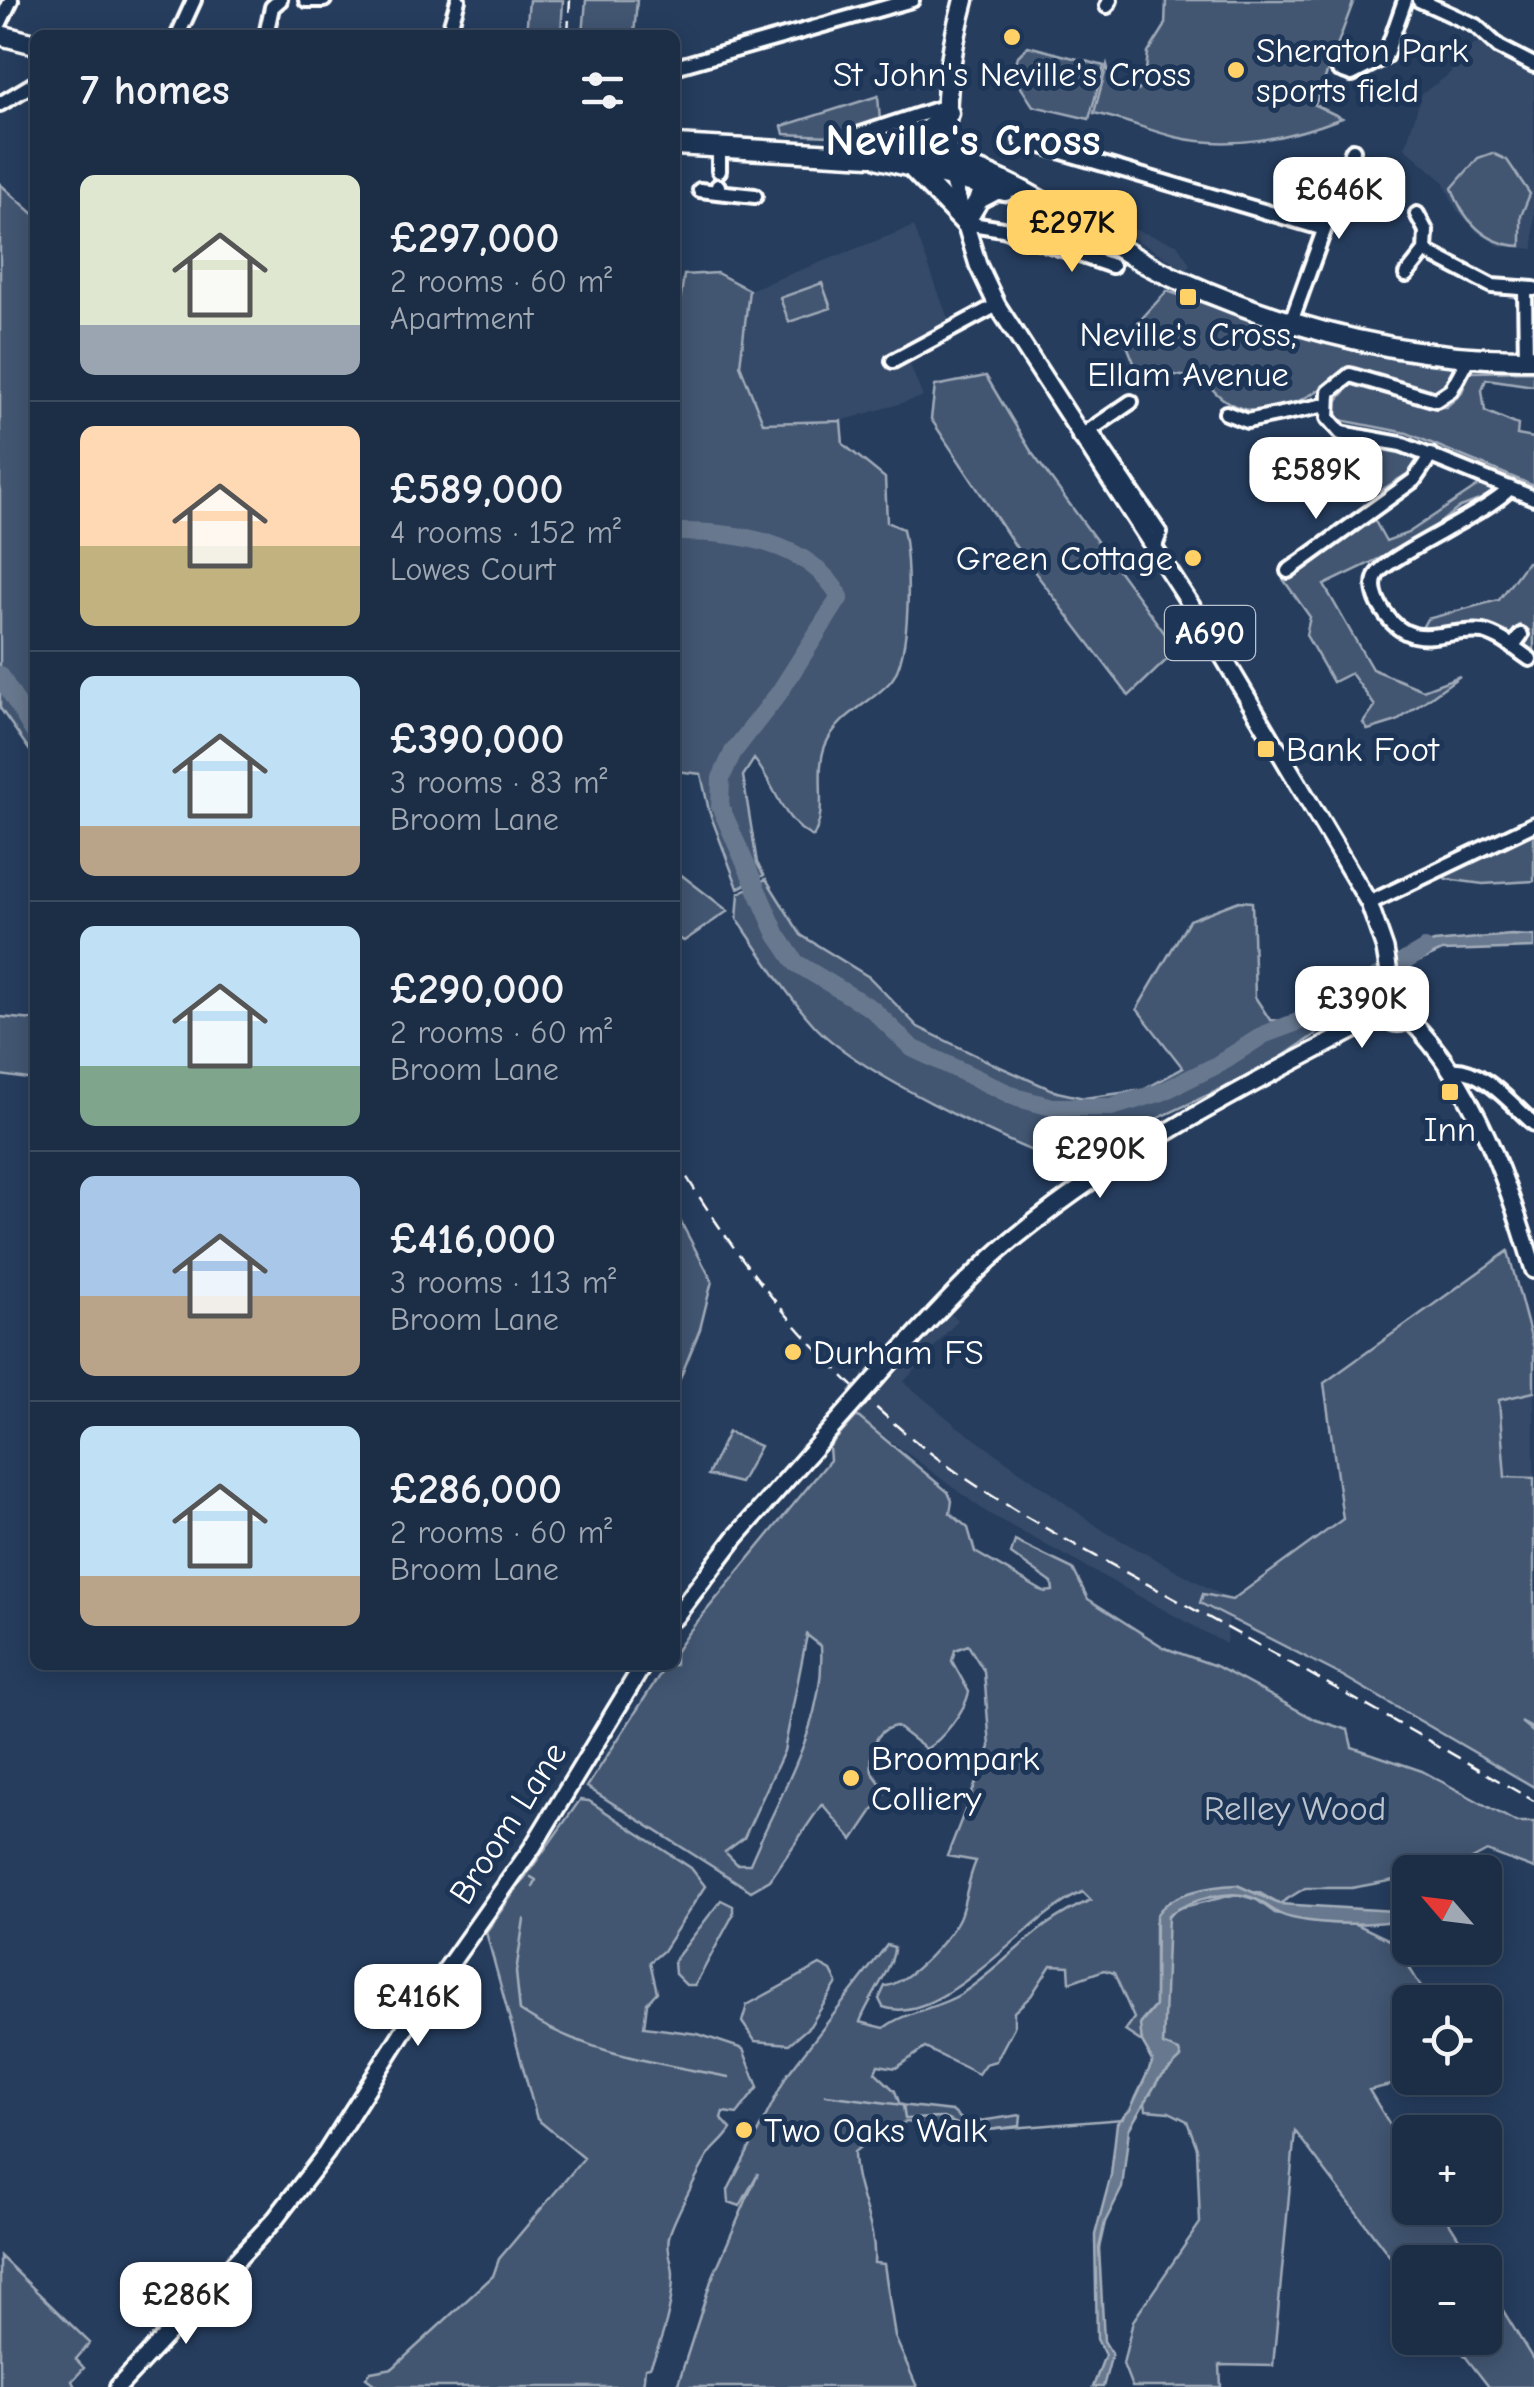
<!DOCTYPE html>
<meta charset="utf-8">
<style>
body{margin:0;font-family:"Comic Neue",sans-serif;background:#293a51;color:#f1f3f6;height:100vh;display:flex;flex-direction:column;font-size:38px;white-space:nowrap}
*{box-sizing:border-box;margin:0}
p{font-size:32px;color:#a0a8b3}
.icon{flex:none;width:55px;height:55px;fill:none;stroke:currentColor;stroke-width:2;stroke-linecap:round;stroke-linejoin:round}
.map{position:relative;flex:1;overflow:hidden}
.panel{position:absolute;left:30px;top:30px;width:650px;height:1640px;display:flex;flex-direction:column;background:#1c2e46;border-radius:15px;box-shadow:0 5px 25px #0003,0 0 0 2px #3a4a5f}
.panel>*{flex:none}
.needle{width:65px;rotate:298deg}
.controls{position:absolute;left:1392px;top:1855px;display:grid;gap:20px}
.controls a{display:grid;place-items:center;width:110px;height:110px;border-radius:15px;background:#1c2e46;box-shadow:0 5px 25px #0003,0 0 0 2px #3a4a5f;font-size:50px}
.price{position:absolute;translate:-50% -85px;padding:0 22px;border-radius:20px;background:#fff;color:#222;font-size:32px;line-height:65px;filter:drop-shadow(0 2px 5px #0008)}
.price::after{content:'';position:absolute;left:50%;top:60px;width:30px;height:22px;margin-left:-15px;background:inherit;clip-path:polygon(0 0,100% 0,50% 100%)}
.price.current{background:#ffd166;color:#111}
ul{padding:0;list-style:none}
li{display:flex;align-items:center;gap:30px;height:250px;padding:0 50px}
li+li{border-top:2px solid #3a4a5f}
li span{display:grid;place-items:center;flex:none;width:280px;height:200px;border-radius:15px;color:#555}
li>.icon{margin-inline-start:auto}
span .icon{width:120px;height:120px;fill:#fffc;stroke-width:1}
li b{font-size:42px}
h2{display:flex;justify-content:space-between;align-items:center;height:120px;padding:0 50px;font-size:42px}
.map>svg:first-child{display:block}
.built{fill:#344a68}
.green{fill:#425672;stroke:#a0aab8;stroke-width:2.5;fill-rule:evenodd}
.water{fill:#67788e;stroke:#a4aebb;stroke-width:2.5}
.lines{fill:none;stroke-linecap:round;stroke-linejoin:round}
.stream{stroke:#a4aebb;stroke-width:2.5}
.river{stroke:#67788e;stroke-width:18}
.minor-casing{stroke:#fff;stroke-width:20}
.major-casing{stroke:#fff;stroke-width:22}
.highway-casing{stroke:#fff;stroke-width:25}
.minor{stroke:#1d3557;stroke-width:12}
.major{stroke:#1d3557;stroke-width:15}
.highway{stroke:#1d3557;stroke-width:18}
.rail{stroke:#fff;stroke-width:2.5;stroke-dasharray:15 8;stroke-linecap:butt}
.major-bridge-casing{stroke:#fff;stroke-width:22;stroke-linecap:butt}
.major-bridge{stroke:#1d3557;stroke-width:15}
.poi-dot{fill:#ffd166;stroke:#1d3557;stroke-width:4}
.labels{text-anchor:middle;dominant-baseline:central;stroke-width:10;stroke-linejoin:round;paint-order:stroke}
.shield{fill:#1d3557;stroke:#bbc2cd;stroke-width:2.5}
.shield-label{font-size:32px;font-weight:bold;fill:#fff}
.poi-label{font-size:35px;fill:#fff;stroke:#1d3557;text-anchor:start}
.park-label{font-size:35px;fill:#bdc4ce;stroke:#1d3557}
.street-label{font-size:35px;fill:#fff;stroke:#1d3557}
.district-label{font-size:45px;font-weight:bold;fill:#fff;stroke:#1d3557}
</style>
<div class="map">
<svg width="1534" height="2387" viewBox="0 0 1534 2387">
<rect width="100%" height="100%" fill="#263d5e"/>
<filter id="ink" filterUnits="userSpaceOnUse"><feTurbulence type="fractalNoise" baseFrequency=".01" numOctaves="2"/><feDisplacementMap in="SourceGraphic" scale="20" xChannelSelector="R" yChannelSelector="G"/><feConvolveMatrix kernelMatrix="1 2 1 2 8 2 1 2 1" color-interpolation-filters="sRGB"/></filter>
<g filter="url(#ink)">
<path class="built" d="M1475,43L1492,47L1534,72V249L1499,246L1478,233L1456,209L1443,181L1405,148L1422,93L1447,76Z
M914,226L949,321L903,347L923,397L841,421L763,423L740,366L749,290Z
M1118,229H1133L1177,244L1190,264L1187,270Z
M951,1314L958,1320L904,1382L957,1426L1104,1531L1231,1600L1226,1644L986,1512L857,1416Z
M1534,1392V1478L1505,1477L1499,1399Z"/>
<path class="green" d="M529,0H563L561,35H526Z
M586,0H637L634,35H583Z
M1166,0H1354L1315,105L1342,118C1291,138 1230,150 1175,137C1148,130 1122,119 1094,113L1107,65L1112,85L1138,90L1144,87L1148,53L1165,26Z
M1028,46L1104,66L1089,119L1033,106L1013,75L1018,56Z
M878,96L880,121L831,136L784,134L782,126Z
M1492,153L1507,160L1530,194L1521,216V246C1486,245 1462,219 1452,188L1478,158Z
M0,184L35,215V758L0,708Z
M717,273L749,290L740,365L763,423L841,421L843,444L885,478L887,522L903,529C910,561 912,655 891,681C871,704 837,715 825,746C814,775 829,810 813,837C781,821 777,787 754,759L743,776L757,863L764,875L738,888L709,811L701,774L675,771V336L684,275Z
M822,283L831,308L789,322L780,298Z
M1167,291L1310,339L1359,352L1458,366L1452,381L1437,392L1350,368C1304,404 1246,438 1204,379L1153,372L1139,375L1124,338Z
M1534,371V386L1486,379L1482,390L1485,411L1518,425L1517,435L1534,438V486L1407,433L1340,420L1333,406L1353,382L1432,407H1446L1461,394L1470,372Z
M986,376L1032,453L1177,650L1129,696L1018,550L931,419L935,386Z
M1353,444L1419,457L1421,465L1380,491L1342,446Z
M1484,482L1493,484L1498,493L1460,507L1416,541L1324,585L1372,669L1423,690L1460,676L1397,721L1368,730L1363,723L1375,706L1351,673L1333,682L1306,635L1310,617L1283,579L1371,514L1386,541L1408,533Z
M1527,562H1534V655L1522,644L1525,630L1520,625L1508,636L1477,623L1448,630L1422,628L1427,619L1499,600Z
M1534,828V881L1483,884L1446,879L1442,872Z
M675,870L728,911L684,941L675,937Z
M766,879L801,935L869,977L918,1027L998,1066L1057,1092L1084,1098L1143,1090L1183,1068L1137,1009L1189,920L1239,901L1252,902L1255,997L1270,1020L1309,1023L1319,1032L1262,1070L1062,1163C1002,1140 855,1071 814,1025C785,993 762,954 737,919L739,893Z
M0,1017L35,1020V1080L0,1075Z
M675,1211L712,1281L700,1329L675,1391Z
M1508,1251L1534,1349V1392L1499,1400L1505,1477L1534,1478V1729L1521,1722L1534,1733V1787L1343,1676L1200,1603L1203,1594L1232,1600L1343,1519L1324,1383Z
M857,1416L948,1492L952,1501L950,1513L968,1528L975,1552L1044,1592L1053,1591L1052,1583L1011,1554L1015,1541L1073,1569L1088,1599L1165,1648L1216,1666L1316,1720L1348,1730L1352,1747L1422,1771L1516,1822H1534V1869L1487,1851L1448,1872H1410V1877L1352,1888H1305L1279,1904L1258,1892L1169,1902L1155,1924V2006L1141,2022L1142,2042L1125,2031L1134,2018L1114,1973L1104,1970L1070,1982L1069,1966L1051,1965L1031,1996L1014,2012V2027L996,2061L985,2064L978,2074L925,2048L896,2068L878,2065L875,2072L895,2091L900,2105L952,2111L966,2123L1021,2115L1020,2126L973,2132L907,2122L884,2128L854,2152C854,2191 877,2224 874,2263L884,2264L895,2337L917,2387H677L711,2281L758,2173L740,2206L729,2202L728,2190L787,2075L887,1945L894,1947C895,1965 867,2001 860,2022L884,2028C905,2011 937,2009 961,1994C1011,1961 1033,1924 1091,1900L1083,1892C1029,1913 943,2029 883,2007L879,1999L885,1986C906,1986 955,1934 961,1913C967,1895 968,1879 976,1861L947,1856L990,1747L984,1671L968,1645L955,1650L952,1661L969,1692C965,1711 942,1740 926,1749L896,1726C873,1730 870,1751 872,1772L886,1791L853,1840L822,1804L770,1880L751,1891L587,1787L666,1665H675V1652L688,1633L830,1460L829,1447ZM807,1635L821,1646C826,1725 779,1794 750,1864H737L725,1852L744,1838L784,1751Z
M728,1432L760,1446L740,1483L708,1475Z
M580,1800L589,1801L691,1868L705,1886L663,1951L650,1962L657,1992L647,2003L644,2027L698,2034L743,2049L758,2087L737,2114L723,2112L721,2118L731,2129C725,2139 718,2144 711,2152C703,2162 671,2225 669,2237C666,2251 673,2262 673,2275C673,2305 662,2341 650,2367L645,2368L643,2387H378L366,2378L371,2372L393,2368L493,2276L499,2259L584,2158L537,2119L486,1932Z
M1237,1894L1257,1900L1275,1913L1330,1923L1350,1921L1394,1942L1430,2002H1410V2078H1420L1369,2090L1410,2158V2208H1440L1474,2262H1410V2283L1295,2131L1273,2366L1220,2365L1221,2387H1132L1123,2364L1133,2321L1200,2223L1197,2148L1187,2121L1169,2112L1146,2110L1145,2103L1158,2080L1181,2057L1163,2046L1165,1921L1175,1909Z
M721,1900L733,1906V1915L695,1985H686L675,1974L674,1961Z
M820,1965L831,1971L837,1983L810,2026L789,2044L755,2041L742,2022L747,2005Z
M0,2256L90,2343L76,2359L84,2368L72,2381L75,2387H0Z
M1485,2281L1534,2361V2387H1489L1451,2338H1485Z"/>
<path class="water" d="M1511,935L1534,936V948L1442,951L1407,967L1402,954L1434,942Z
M1237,1885L1279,1904L1410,1912V1919C1374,1925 1328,1926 1292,1918C1277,1915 1270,1907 1258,1900C1233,1886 1190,1900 1168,1915L1163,2045L1179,2051L1181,2058L1158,2080L1129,2129L1122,2188L1105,2222L1099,2248L1104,2341L1112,2354L1103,2387H1093L1105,2355L1097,2339L1095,2235L1111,2175L1117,2123L1130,2110L1153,2061L1142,2042L1140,2025L1155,2006L1156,1916C1169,1892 1212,1886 1237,1885Z"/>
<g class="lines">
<path class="stream" d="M531,1877L536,1880L533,1887
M524,1919L516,1972L520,2011C580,2052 659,2064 729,2077
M826,2095L903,2105L905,2119L943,2118L973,2131L1123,2119"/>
<path class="river" d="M675,532C733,531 809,541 840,597L779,693L733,752L721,778L720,806L777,935L796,963L872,1009L912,1048L1018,1098L1052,1107H1111L1162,1092L1215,1066L1265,1034L1308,1018L1425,949
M0,675L35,734"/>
<defs>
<path id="minor" d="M306,0H324
M1419,0L1476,26L1499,47L1534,65
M1107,6L1110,0
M0,23L11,0
M178,35L194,0
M266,35L272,7L280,0
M448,35L458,0
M675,67L912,0
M1338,69L1352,74L1385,57L1405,0
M0,104L35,83
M855,136L949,105
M1021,140L1321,228
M719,171V147
M718,186L717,192L755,196
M700,190L717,192
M1417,214L1426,231L1425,251L1492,286L1534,289
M965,223L1003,229L1112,266
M1056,239L1074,241L1086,230
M1406,275L1425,251
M1525,290L1526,359
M1291,322L1353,150
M1469,357L1451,390L1436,400L1350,375L1329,392L1328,418L1341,433L1401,444L1534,498
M893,361L997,305
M1226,413L1247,421L1326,405
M1090,430L1131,402
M1079,437L1090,430L1160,533L1154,549
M1510,488C1490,512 1384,557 1376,576C1371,588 1377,602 1384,612C1413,655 1446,627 1483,632C1499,635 1517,650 1530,659
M1288,571L1414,480L1431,455
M1512,647L1521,635
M1369,903L1534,824
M1451,1070C1482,1067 1512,1105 1534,1124"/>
<path id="major" d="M951,176L978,265L997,305L1209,633L1369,903L1385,949L1392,992
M1382 1007a16 16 0 1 1 32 0a16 16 0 1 1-32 0Z
M1409,1019C1475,1084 1508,1183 1534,1270
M887,1366C928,1322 970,1274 1017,1236C1129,1145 1256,1081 1383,1015
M675,1617L735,1538L808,1455
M118,2387L276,2218L326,2153L409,2022L532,1848L643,1665"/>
<path id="highway" d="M0,35L35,44
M675,145L871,156C988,140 1080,237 1181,281C1292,330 1412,361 1534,359
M898,152L949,113
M880,159L1005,191
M912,168L965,223L979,199L998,189
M951,176C940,121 949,54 964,0"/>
</defs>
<use href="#minor" class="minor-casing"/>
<use href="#major" class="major-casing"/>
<use href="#highway" class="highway-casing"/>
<use href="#minor" class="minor"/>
<use href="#major" class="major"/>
<use href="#highway" class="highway"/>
<path class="rail" d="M568,35L570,0
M675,1158C736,1259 806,1348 896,1425C981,1499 1086,1550 1184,1604C1302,1669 1418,1734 1534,1801"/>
<defs>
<path id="major-bridge" d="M808,1455L887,1366"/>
</defs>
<use href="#major-bridge" class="major-bridge-casing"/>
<use href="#major-bridge" class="major-bridge"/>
</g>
</g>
<g class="poi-dot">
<circle cx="1012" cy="37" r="10"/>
<circle cx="1236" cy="70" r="10"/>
<rect x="1178" y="287" width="20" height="20" rx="5"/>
<circle cx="1193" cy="558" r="10"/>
<rect x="1256" y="739" width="20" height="20" rx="5"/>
<rect x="1440" y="1082" width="20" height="20" rx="5"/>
<circle cx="793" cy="1352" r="10"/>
<circle cx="851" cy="1778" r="10"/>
<circle cx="744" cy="2130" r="10"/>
</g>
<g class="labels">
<rect class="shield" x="1165" y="606" width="90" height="54" rx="8"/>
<g class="shield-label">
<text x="1210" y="633">A690</text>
</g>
<g class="poi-label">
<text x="1256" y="50">Sheraton Park<tspan x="1256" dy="40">sports field</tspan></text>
<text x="1012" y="74" text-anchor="middle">St John's Neville's Cross</text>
<text x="1188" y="334" text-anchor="middle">Neville's Cross,<tspan x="1188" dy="40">Ellam Avenue</tspan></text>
<text x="1173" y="558" text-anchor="end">Green Cottage</text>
<text x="1286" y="749">Bank Foot</text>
<text x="1450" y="1129" text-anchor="middle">Inn</text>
<text x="813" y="1352">Durham FS</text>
<text x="871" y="1758">Broompark<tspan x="871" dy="40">Colliery</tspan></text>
<text x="764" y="2130">Two Oaks Walk</text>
</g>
<g class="park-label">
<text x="1295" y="1808">Relley Wood</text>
</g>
<g class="street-label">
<text transform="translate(508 1823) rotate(-57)">Broom Lane</text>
</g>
<g class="district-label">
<text x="963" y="140">Neville's Cross</text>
</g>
</g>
</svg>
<div class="controls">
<a><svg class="needle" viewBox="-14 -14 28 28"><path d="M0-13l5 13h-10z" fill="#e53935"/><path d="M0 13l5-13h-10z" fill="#a0a8b3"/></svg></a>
<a><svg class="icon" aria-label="locate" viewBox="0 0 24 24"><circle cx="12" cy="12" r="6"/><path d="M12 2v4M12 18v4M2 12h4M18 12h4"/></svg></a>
<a>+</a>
<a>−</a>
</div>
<b class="price" style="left:1339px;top:242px">£646K</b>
<b class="price current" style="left:1072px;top:275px">£297K</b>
<b class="price" style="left:1316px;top:522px">£589K</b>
<b class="price" style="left:1362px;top:1051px">£390K</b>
<b class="price" style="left:1100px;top:1201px">£290K</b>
<b class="price" style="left:418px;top:2049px">£416K</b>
<b class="price" style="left:186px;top:2347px">£286K</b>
<section class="panel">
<h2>7 homes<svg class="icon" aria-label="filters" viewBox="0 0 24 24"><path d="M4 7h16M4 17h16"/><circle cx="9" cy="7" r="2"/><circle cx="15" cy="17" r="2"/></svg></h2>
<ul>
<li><span style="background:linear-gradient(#dfe7d0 75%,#9aa5b1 0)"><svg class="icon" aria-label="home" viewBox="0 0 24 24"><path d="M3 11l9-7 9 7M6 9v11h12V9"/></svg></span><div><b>£297,000</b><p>2 rooms · 60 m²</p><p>Apartment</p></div></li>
<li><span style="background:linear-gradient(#ffd9b3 60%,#c2b280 0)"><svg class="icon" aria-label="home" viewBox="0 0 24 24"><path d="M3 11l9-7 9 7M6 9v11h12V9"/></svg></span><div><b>£589,000</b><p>4 rooms · 152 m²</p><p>Lowes Court</p></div></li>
<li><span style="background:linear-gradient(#bfe0f5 75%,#b9a48a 0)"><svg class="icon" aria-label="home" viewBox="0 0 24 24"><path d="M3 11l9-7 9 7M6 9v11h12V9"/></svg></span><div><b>£390,000</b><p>3 rooms · 83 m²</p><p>Broom Lane</p></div></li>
<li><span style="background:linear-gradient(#bfe0f5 70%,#7fa58c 0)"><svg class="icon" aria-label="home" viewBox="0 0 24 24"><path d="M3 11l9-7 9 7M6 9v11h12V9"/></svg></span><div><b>£290,000</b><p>2 rooms · 60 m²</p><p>Broom Lane</p></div></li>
<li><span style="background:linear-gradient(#a9c7e8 60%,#b9a48a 0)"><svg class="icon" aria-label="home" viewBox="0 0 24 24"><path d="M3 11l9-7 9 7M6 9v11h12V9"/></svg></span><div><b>£416,000</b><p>3 rooms · 113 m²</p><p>Broom Lane</p></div></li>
<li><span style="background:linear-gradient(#bfe0f5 75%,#b9a48a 0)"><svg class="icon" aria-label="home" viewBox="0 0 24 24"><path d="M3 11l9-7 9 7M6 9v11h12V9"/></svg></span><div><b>£286,000</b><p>2 rooms · 60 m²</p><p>Broom Lane</p></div></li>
</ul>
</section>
</div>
